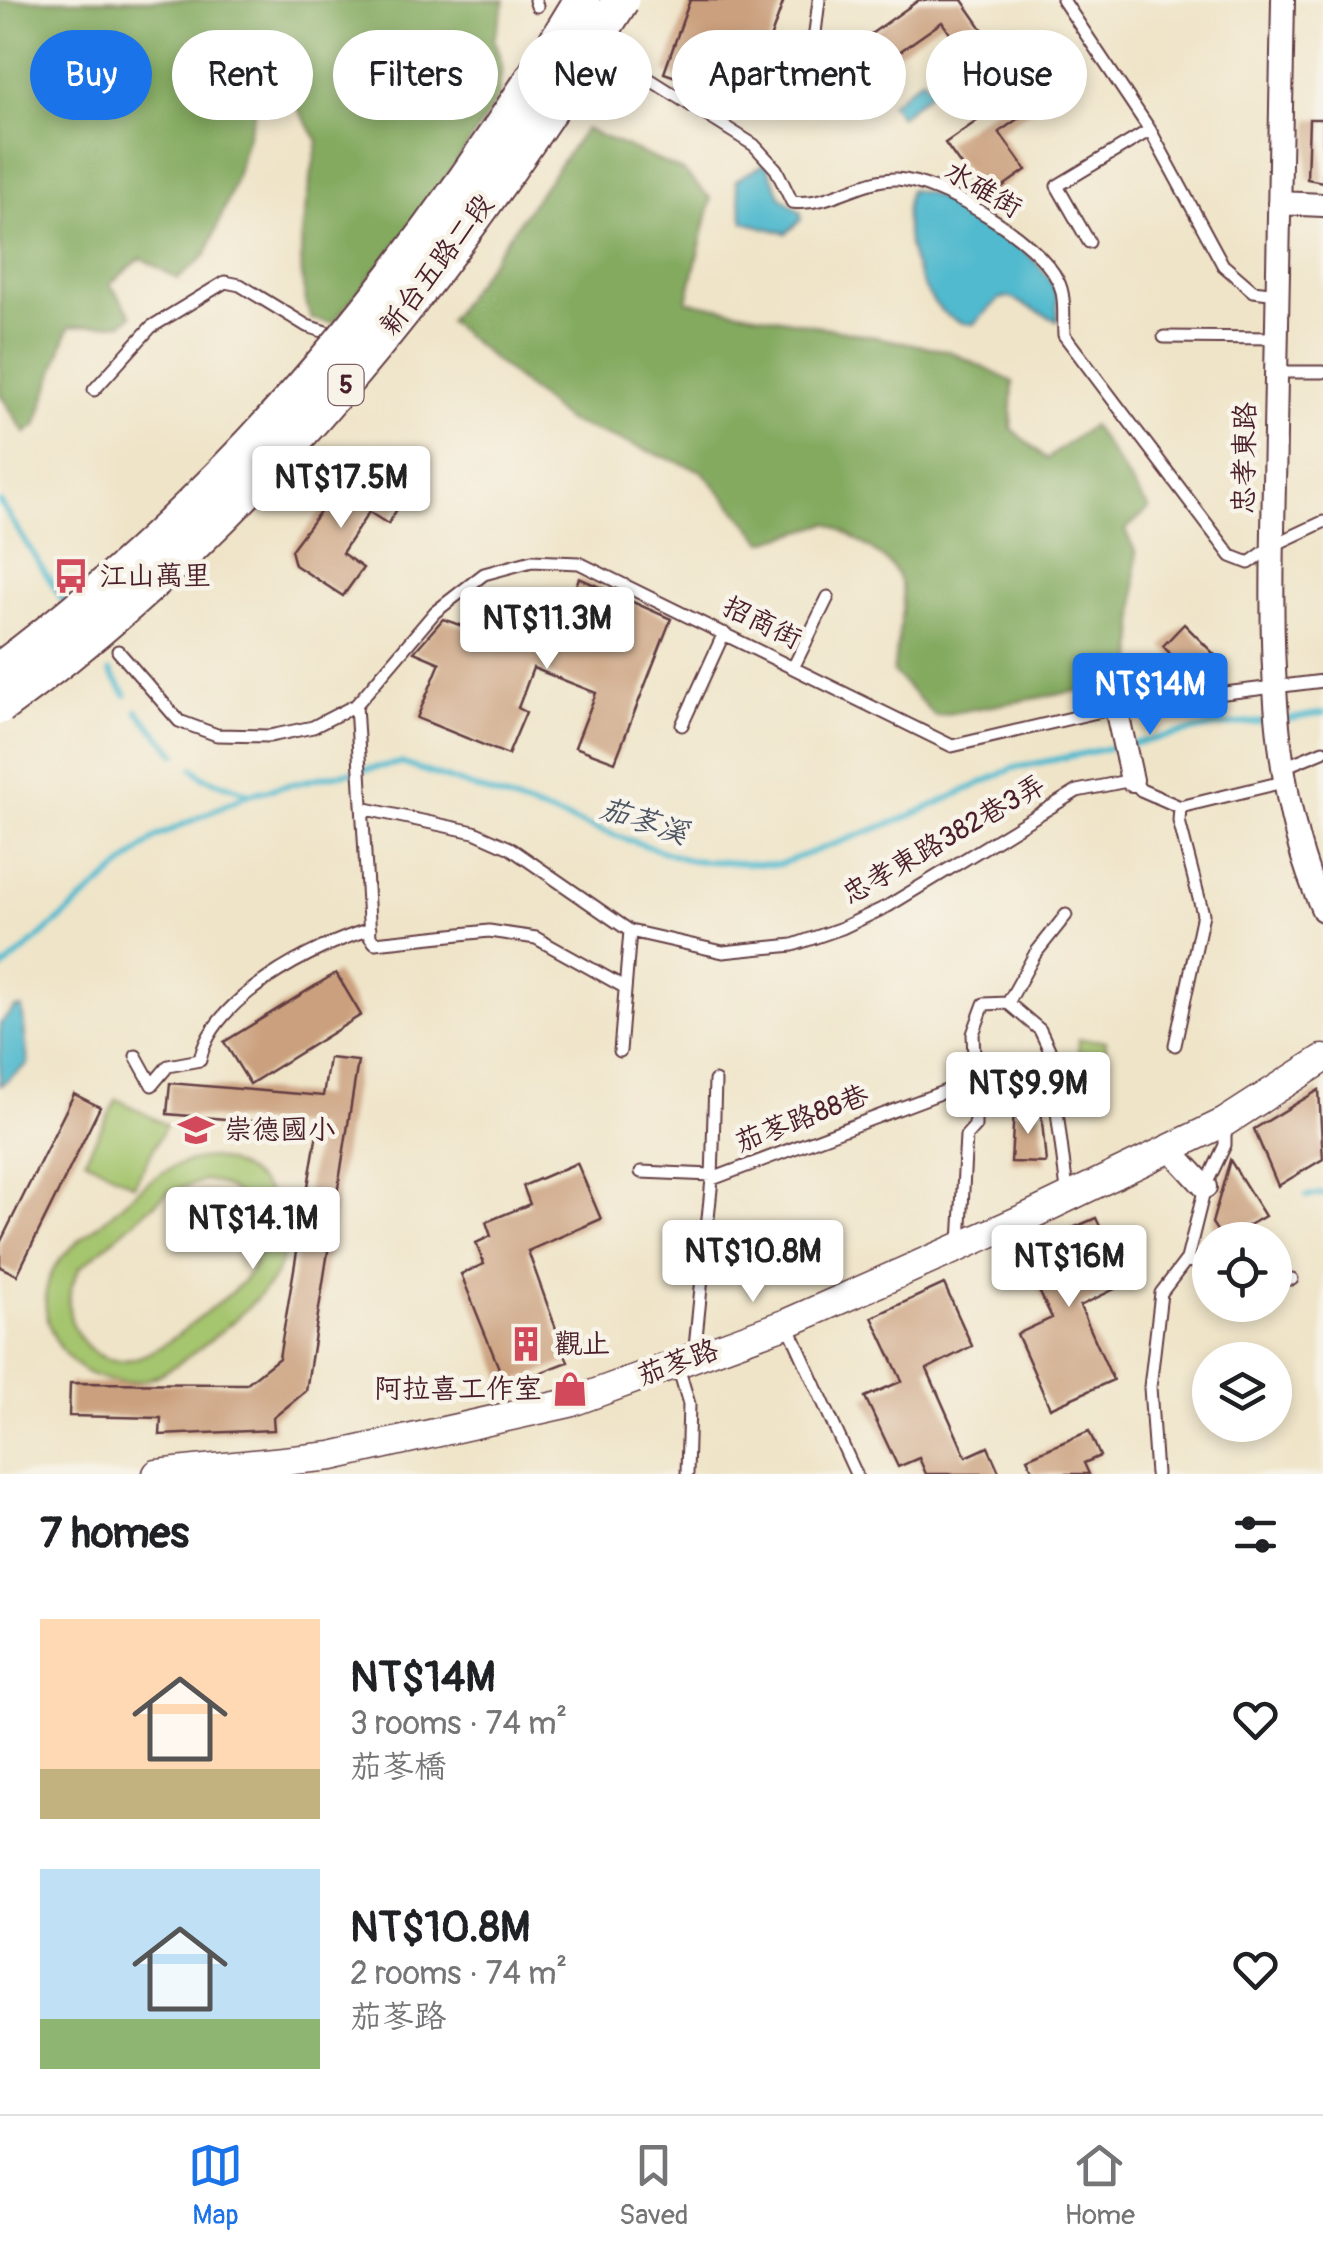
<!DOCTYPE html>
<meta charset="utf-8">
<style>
body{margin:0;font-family:Pangolin,"LXGW WenKai TC",sans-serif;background:#f2f2f2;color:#202124;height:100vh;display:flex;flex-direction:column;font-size:38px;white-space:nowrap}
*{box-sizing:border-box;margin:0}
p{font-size:32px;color:#757577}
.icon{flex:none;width:55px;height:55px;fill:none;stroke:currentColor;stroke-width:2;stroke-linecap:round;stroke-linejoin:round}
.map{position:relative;height:1474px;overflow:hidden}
.drawer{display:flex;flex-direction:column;background:#fff;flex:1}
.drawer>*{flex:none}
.top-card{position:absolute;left:30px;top:30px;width:1265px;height:90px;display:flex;gap:20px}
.controls{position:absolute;left:1192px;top:1222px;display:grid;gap:20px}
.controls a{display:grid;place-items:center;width:100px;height:100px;border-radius:50%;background:#fff;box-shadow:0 5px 15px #0003;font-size:50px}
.price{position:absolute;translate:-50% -85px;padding:0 22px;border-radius:10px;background:#fff;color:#222;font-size:32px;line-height:65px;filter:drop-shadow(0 2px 5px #0008)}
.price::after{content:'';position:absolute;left:50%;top:60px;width:30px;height:22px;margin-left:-15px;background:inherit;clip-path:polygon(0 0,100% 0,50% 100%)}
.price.on{background:#1a73e8;color:#fff}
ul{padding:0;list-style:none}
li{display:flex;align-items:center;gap:30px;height:250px;padding:0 40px}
li span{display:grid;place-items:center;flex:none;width:280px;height:200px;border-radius:0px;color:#555}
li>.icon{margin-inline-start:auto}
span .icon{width:120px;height:120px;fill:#fffc;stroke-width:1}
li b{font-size:42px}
h2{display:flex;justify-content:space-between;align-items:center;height:120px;padding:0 40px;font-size:42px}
.tag{padding:0 35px;border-radius:45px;background:#fff;box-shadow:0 5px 15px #0003;font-size:35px;line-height:90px}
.tag.on{background:#1a73e8;color:#fff}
.menu{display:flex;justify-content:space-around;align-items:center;height:140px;border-top:2px solid #e0e0e0;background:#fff;font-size:28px;color:#757577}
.menu a{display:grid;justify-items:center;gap:5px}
.menu .on{color:#1a73e8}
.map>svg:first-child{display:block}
.green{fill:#a5c56e;stroke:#78724c;stroke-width:2.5;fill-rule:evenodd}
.forest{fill:#84aa61;stroke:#676446;stroke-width:2.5}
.water{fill:#51bace;stroke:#4e6c7c;stroke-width:2.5}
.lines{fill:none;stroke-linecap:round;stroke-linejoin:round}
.stream{stroke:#51bace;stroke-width:6}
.building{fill:#cba07e}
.service-casing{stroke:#633d43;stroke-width:15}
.minor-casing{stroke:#633d43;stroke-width:26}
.tertiary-casing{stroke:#633d43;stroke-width:31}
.service{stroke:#fff;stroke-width:11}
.minor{stroke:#fff;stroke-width:22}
.tertiary{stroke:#fff;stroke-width:28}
.primary-bridge-casing{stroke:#633d43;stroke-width:39;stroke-linecap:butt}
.primary-bridge{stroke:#fff;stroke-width:35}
.labels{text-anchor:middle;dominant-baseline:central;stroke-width:9;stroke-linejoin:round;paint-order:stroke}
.shield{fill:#f7f3e8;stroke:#7e5f64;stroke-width:2.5}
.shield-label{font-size:25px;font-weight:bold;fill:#4a1f2b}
.street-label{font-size:28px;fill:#4a1f2b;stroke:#f7f3e8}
.poi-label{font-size:28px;fill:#4a1f2b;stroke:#f7f3e8;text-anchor:start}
.water-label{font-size:30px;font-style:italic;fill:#4c5564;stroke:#f7f3e8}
</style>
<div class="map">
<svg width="1323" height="1474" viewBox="0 0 1323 1474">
<rect width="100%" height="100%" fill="#f7f3e8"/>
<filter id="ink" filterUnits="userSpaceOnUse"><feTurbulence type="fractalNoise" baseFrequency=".01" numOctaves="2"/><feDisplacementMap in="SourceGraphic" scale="20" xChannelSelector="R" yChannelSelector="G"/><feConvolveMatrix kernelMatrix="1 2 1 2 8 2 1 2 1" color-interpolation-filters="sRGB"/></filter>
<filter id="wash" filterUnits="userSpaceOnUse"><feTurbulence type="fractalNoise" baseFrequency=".0048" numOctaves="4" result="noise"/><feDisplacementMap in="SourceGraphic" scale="40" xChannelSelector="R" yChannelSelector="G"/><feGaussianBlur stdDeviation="2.25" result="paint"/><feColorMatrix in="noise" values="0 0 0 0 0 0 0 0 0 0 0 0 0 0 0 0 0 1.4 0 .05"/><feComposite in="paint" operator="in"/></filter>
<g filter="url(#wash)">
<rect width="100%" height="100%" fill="#efe4c8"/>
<path class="green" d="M1079,1039L1106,1041L1104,1068H1078Z
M117,1099L166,1125L134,1185L85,1159Z
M212,1158C265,1168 301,1219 277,1272C263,1301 180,1369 149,1379C127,1385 102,1382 83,1370C52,1350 34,1303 54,1269C66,1248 91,1232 109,1216C141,1188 167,1159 212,1158ZM205,1180C249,1187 275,1230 250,1271C239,1290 217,1303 200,1317C166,1345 113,1390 77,1333C64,1312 68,1288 80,1268L167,1193Z"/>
<path class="forest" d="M0,0H505L494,39L502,66L498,98L433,199L333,323L311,319C290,259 307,201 318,141L297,107L276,89L259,97L233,187L206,255L178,279L141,258L110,284L132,315L123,323L69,327L36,426L25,433L0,394Z
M585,129L683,171L711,199L687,301L949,351L1013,382L1011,428L1047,459L1092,425L1149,509L1125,530L1136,553L1134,681L935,716L893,672C907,575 919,576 829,523L764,542L702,471L567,421L448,321Z"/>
<path class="water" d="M922,78L932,90L900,116L890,104Z
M766,163L781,197L801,213V220L786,233L744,222L736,180Z
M910,190C951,193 1041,251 1055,290C1059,300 1057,312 1057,321L1009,297L999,299L974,324C924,327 894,228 910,190Z
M15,1008H22L28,1064L0,1086V1024Z"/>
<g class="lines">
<path class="stream" d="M0,502L64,602
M110,672L126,695
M137,711L176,754
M1284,720L1323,713
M1131,744L1215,726L1271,721
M193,768L203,777L250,794
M0,971L156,837L250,794L318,778L401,763L688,860L777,865L908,817L1014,768L1119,746
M1307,1196L1323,1194"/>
</g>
<g id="blocks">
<path class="building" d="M690,0H784L766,50L751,44L732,97L664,73Z
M919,0H962L1036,106L999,132L1026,170L985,199L945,143L1000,105L942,22L869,73L851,48Z
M1309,119H1323V182L1307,179Z
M352,469L402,501L388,524L369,512L342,553L363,568L343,596L295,565L291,550Z
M579,578L671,619L615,762L575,747L596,693L533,668L518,708L526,712L508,755L417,718L440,663L414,652L443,619L547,657Z
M1184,624L1215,655L1193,679L1163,646Z
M336,973L361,1015L250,1084L224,1042Z
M329,1058L358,1061L306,1391L273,1418L274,1430L160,1435L161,1418L69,1416L70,1383L246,1384L279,1358L318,1127L167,1114L170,1083L323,1096Z
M1319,1090L1323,1159L1278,1186L1254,1129Z
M74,1094L100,1107L17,1275L0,1267V1243Z
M1014,1109L1041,1111L1046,1163L1011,1162Z
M1230,1160L1265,1216L1223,1240L1212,1223Z
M577,1163L601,1219L528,1251L568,1362L506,1386L461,1274L484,1264L476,1243L491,1236L486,1222L530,1204L523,1186Z
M1096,1218L1127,1283L1080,1306L1113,1380L1050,1408L1017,1334L1052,1318L1020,1251Z
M944,1284L972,1346L927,1369L966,1457L988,1447L1000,1474H926L919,1458L898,1467L865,1397L902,1381L872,1317Z
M1089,1431L1100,1456L1084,1463L1089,1474H1034L1027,1458Z"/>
</g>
</g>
<g filter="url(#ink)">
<use href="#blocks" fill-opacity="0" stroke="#633d43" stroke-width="2.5"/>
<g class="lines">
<defs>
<path id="service" d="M535,0L537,6
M1063,0L1150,130L1223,265L1253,291L1278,294
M611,55L754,145L776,169L792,202C829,207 861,178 897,179C942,182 1038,239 1058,281C1066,296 1063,317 1064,335L1231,556L1249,563L1274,545L1323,522
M807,98L819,0
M1089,242L1057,186L1150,130
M1164,337L1277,338
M1276,372H1323
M94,390L151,327L225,282L240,285L307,326L338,336
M118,651L179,721L217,735L270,736L313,727L356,705L435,612L484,574L532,561L579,563L952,746L1127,705L1323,681
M794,666L828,597
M356,705L370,937L375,943L489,931L536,938L624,987
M682,725L724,633
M1284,767L1323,751
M366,809L474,832L510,848L630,931L723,952L793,945L842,928L888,906L1077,791L1132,780L1141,790L1180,807L1287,781
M1066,915L1035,954L1008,1003L1040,1030L1049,1049L1068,1198
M1175,1045L1203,914L1179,821L1180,807
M620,1051L630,931
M136,1056L152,1085L168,1066L200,1060C212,998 313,947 370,929
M975,1080L973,1034L984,1004L1008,1003
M641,1172L712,1175
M712,1179L975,1080V1126L966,1136L960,1243
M1187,1259L1210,1272
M1275,1279H1292
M787,1323L856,1474
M694,1357L712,1179L715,1081
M677,1363L689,1404L687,1474
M1156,1474L1150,1387L1161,1293L1187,1259L1205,1187L1225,1145V1122"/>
<path id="minor" d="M1283,0C1281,144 1277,288 1275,432C1273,581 1259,772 1323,910
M1279,203L1323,205
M1116,708L1132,780
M1171,1150L1205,1187"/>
<path id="tertiary" d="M157,1474L332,1456L569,1403L787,1323L1027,1217L1225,1122L1323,1059"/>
</defs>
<use href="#service" class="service-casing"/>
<use href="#minor" class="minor-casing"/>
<use href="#tertiary" class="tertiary-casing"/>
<use href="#service" class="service"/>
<use href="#minor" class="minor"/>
<use href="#tertiary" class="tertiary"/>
<defs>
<path id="primary-bridge" d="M0,670C240,491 429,255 582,0
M0,706C258,520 452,266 621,0"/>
</defs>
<use href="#primary-bridge" class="primary-bridge-casing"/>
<use href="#primary-bridge" class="primary-bridge"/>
</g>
</g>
<defs>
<symbol id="bus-bare" viewBox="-9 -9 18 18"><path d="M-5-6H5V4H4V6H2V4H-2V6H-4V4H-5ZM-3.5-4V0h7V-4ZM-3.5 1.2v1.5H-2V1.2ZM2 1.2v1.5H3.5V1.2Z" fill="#d1495b" stroke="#f7f3e8" stroke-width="2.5" paint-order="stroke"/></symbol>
<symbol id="school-bare" viewBox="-9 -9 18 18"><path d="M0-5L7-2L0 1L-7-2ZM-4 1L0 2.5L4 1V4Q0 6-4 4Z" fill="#d1495b" stroke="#f7f3e8" stroke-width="2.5" paint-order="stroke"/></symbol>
<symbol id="building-bare" viewBox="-9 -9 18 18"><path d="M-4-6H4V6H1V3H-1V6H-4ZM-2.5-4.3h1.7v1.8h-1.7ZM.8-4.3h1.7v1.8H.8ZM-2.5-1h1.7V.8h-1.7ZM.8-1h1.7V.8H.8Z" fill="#d1495b" stroke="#f7f3e8" stroke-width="2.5" paint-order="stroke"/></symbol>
<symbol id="shop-bare" viewBox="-9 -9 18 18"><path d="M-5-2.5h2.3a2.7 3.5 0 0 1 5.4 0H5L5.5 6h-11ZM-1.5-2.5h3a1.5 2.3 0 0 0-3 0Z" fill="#d1495b" stroke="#f7f3e8" stroke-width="2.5" paint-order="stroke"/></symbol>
</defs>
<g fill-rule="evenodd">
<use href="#bus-bare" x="46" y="551" width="50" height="50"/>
<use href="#school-bare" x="171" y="1105" width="50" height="50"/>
<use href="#building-bare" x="501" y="1319" width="50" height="50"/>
<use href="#shop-bare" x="545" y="1364" width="50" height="50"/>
</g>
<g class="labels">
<rect class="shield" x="328.5" y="365" width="35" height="40" rx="8"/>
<g class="shield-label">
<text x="346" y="385">5</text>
</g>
<g class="street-label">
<text transform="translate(983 190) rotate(30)">水碓街</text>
<text transform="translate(437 265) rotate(-53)">新台五路二段</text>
<text transform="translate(1245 458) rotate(-89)">忠孝東路</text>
<text transform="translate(762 623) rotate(26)">招商街</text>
<text transform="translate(944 840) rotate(-30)">忠孝東路382巷3弄</text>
<text transform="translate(802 1119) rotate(-21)">茄苳路88巷</text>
<text transform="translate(678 1363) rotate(-20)">茄苳路</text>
</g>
<g class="poi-label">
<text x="99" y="576">江山萬里</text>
<text x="224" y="1130">崇德國小</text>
<text x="554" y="1344">觀止</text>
<text x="542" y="1389" text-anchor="end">阿拉喜工作室</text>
</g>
<g class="water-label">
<text transform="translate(644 821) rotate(18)">茄苳溪</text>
</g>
</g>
</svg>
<div class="controls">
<a><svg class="icon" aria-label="locate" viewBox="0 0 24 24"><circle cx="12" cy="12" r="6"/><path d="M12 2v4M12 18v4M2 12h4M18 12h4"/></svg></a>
<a><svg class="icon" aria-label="layers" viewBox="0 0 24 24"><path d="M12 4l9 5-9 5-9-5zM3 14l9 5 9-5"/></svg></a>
</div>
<b class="price" style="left:341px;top:531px">NT$17.5M</b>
<b class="price" style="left:547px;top:672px">NT$11.3M</b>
<b class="price on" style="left:1150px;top:738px">NT$14M</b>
<b class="price" style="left:1028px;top:1137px">NT$9.9M</b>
<b class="price" style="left:253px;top:1272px">NT$14.1M</b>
<b class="price" style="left:753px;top:1305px">NT$10.8M</b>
<b class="price" style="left:1069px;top:1310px">NT$16M</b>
<div class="top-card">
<a class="tag on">Buy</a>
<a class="tag">Rent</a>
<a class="tag">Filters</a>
<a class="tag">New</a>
<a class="tag">Apartment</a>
<a class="tag">House</a>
</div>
</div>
<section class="drawer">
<h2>7 homes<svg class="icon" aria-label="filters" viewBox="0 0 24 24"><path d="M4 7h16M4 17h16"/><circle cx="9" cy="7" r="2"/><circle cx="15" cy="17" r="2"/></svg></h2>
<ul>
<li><span style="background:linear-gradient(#ffd9b3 75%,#c2b280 0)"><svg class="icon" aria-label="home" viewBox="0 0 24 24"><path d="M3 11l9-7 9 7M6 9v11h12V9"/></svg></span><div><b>NT$14M</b><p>3 rooms · 74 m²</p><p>茄苳橋</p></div><svg class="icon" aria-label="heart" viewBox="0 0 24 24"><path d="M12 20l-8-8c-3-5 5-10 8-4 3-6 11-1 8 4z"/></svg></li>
<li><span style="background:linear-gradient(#bfe0f5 75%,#8fb573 0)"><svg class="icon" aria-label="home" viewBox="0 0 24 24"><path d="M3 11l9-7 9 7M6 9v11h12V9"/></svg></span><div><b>NT$10.8M</b><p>2 rooms · 74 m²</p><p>茄苳路</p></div><svg class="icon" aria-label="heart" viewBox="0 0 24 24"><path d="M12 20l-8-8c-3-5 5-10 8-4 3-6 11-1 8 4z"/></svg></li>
</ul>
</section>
<nav class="menu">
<a class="on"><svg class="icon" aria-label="map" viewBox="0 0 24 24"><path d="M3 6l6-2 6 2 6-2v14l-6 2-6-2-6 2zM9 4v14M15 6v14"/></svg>Map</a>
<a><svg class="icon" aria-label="saved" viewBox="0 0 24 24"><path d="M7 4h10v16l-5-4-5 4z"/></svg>Saved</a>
<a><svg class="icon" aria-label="home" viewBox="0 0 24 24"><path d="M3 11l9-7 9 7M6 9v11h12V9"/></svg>Home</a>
</nav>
